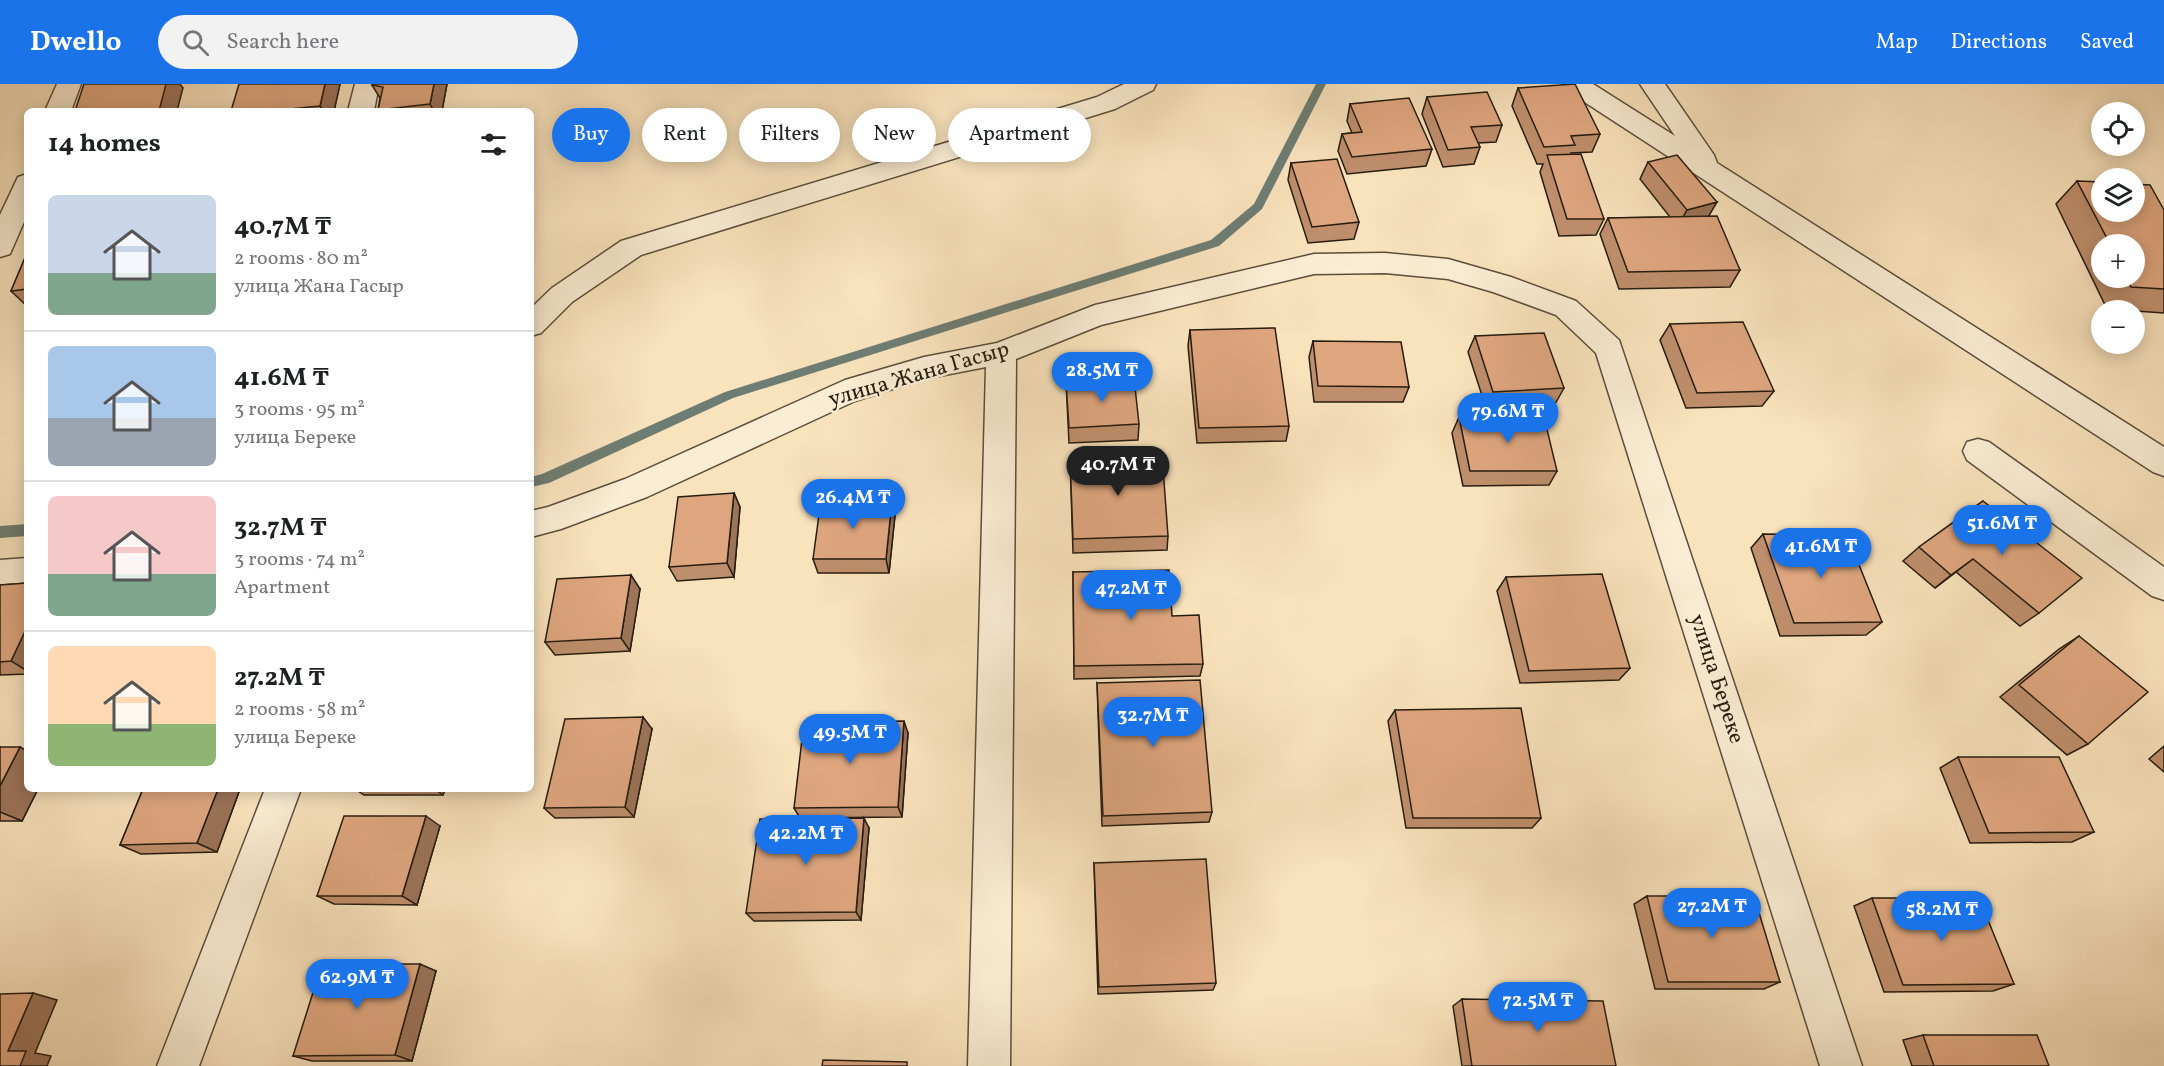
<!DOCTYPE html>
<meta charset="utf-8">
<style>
body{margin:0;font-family:Vollkorn,serif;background:#f2f2f2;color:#202124;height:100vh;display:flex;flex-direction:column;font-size:22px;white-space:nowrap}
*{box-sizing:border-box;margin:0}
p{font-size:20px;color:#757577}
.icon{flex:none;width:33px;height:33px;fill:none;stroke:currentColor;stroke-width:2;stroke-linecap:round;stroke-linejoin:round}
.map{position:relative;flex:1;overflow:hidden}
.drawer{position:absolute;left:24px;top:24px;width:510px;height:684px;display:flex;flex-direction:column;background:#fff;border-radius:9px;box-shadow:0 3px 15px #0003}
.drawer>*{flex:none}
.top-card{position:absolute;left:552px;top:24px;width:570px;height:54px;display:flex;gap:12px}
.controls{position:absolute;left:2091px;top:18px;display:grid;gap:12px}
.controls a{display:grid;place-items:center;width:54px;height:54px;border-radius:50%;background:#fff;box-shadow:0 3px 15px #0003;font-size:30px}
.price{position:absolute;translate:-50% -51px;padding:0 14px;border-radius:21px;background:#1a73e8;color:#fff;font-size:20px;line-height:39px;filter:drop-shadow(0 2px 3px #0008)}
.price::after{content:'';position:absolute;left:50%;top:36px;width:18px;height:14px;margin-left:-9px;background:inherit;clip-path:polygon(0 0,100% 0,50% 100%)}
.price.selected{background:#222;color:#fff}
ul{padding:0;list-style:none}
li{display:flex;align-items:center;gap:18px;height:150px;padding:0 24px}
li+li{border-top:2px solid #e0e0e0}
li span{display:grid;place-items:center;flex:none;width:168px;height:120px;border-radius:9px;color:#555}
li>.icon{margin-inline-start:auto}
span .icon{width:72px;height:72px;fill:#fffc;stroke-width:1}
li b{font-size:26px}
h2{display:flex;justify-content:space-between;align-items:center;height:72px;padding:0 24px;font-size:26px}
.pill{padding:0 21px;border-radius:27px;background:#fff;box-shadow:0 3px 15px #0003;font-size:21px;line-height:54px}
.pill.selected{background:#1a73e8;color:#fff}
header{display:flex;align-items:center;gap:36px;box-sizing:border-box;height:84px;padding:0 30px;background:#1a73e8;color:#fff}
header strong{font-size:28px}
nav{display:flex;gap:33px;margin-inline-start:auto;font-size:21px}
.search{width:420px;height:54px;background:#f2f2f2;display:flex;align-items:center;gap:15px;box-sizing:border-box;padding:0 21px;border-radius:33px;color:#757577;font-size:22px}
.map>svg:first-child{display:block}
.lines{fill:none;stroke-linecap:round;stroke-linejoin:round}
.stream{fill:#6e7d73;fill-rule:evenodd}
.minor-casing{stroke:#5b4e3a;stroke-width:3}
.minor{fill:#fbedd4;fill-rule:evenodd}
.wall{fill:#bf8f6d;stroke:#261c0f;stroke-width:1.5;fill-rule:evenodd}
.shaded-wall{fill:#9b7459;stroke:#261c0f;stroke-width:1.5}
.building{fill:#dea67f;stroke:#261c0f;stroke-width:1.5}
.labels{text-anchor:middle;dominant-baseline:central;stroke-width:5;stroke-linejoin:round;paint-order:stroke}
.street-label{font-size:22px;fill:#261c0f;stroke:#fbedd4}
</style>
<header>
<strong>Dwello</strong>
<div class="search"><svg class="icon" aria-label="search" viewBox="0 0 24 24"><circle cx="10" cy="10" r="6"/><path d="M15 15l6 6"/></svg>Search here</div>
<nav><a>Map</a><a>Directions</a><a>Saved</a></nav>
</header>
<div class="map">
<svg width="2164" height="982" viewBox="0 0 2164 982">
<rect width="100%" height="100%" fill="#f9e3bd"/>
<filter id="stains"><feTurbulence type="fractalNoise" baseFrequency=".00333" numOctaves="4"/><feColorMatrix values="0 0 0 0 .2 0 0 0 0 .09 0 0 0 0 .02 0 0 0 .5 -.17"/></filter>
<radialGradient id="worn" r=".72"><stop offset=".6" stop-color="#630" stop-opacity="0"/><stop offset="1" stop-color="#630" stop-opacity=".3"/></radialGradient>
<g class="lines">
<path class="stream" d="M1316,0H1326L1262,125L1219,162L733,314L549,399L531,403V393L542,390L725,308L1211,156L1254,120Z
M27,440V452L0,454V442Z"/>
<defs>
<path id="minor" d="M57,0H81L71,27H45Z
M355,0H379L374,27H348Z
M1124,0H1156L1153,6L1115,25L641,171L572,218L541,249L531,252V224L552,204L621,157L1097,13Z
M1563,0H1593L1675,52L1640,0H1665L1714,71L1717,79L2164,363V392L2153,388L1566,6Z
M27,90V131L10,170L0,173V131L18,93Z
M1385,169L1448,175L1511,193L1576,217L1619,256L1862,982H1820L1596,269L1556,231L1493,208L1448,195L1385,189L1314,190L1101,241L1016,275L1010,982H968L986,283L924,295L855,317L647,413L561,445L531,453V427L548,423L625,395L845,296L924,273L997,259L1095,221L1314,170Z
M1978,355L1989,358L2164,483V516L2152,512L1967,376L1963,367L1967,358Z
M27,474V502L0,504V476Z
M265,705H301L199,982H157Z"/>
</defs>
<use href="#minor" class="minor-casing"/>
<use href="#minor" class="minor"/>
</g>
<path class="wall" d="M340,0L334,27H231Z
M373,0H447L442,26L452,27H378V26L380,14L372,1Z
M1518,4L1600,50L1592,68L1571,69V70L1604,135L1596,151L1559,152L1540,88L1543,80H1537L1512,22Z
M1427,13L1502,41L1496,58L1478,59L1480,63L1474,80L1443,83L1422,30Z
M1350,20L1432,65L1426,82L1347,90L1338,67L1342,50L1352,49L1347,37Z
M1648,78L1709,132L1740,186L1730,203L1619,205L1600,150L1608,134L1670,133L1640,95Z
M1291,79L1359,138L1354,155L1308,159L1288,96Z
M2077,97L2164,126V229L2107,225L2056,120ZM2102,160H2134V194H2102Z
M27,169V222L11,207Z
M1670,240L1774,307L1762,322L1686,324L1660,256Z
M1190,246L1289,342L1286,357L1197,359L1188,262Z
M1475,252L1564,304L1555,320L1486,324L1468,268Z
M1313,257L1409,303L1403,318H1314L1309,273Z
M1066,297L1139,340L1138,356L1069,359Z
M1459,333L1557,387L1549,401L1463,402L1452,349Z
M1070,373L1168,452L1167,466L1073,469Z
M734,409L740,423L734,493L677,497L669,483Z
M892,417L895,431L889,489H818L813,475Z
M1983,417L2039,529L2020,542L1956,488L1935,504L1903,477L1919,463Z
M1763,450L1882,538L1866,551L1780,552L1751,464Z
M1073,488L1172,532L1203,580L1200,592L1074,595Z
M1506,493L1630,584L1619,596L1520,599L1497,507Z
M27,499V590L0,591V501Z
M640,505L630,567L555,571L545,558Z
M2079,552L2088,660L2067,671L2000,613L2059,565Z
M1097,599L1212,728L1209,738L1102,742Z
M1395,626L1541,734L1532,744H1406L1388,637Z
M652,645L634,733L555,734L544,724Z
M908,649L902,733L800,734L794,724Z
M2164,662V688L2149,675Z
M0,663L27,705H38L22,737H0Z
M1958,673L2094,748L2072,758L1970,759L1940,684Z
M143,705H240L217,768L141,770L120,761Z
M355,705H445L443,711H364Z
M440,742L417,821L334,820L317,812Z
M869,744L861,836L754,837L746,829Z
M1094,779L1216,899L1213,906L1098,910Z
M1647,812L1780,898L1764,905H1655L1634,820Z
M1872,814L2014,900L1993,907L1884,908L1854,822Z
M436,887L412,977H312L293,972Z
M1462,915L1616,982H1462L1453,922Z
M1923,951L2049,982H1912L1903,956Z"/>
<path class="shaded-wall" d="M93,0H180L183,4L177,27H159Z
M325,0H340L334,27H324L320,22Z
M434,0H447L442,27H434L430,20Z
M1717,118L1707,135L1678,142L1687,126Z
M734,409L740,423L734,493L727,479Z
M892,417L895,431L889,489L886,475Z
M1973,475L1956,488L1935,504L1951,491Z
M631,491L640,505L630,567L621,554Z
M27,543V587L11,577Z
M643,633L652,645L634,733L625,723Z
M904,637L908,649L902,733L898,723Z
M20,663L27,667V705H38L22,737L0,728V702Z
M218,705H240L217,768L197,759Z
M435,705H445L443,711Z
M426,732L440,742L417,821L402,812Z
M864,734L869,744L861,836L856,828Z
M420,880L436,887L412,977L395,971Z
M33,909L57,916L35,969L51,972L47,982H20L8,967Z"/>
<path class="building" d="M84,0H166L159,27H75Z
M239,0H325L320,22L270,27H231Z
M373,0H434L430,20L378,26L383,3L372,1Z
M1575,0L1600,50L1571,52L1575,61L1544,63L1518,4Z
M1487,8L1502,41L1471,43L1480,63L1448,66L1427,13Z
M1409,14L1432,65L1352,73L1342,50L1362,48L1350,20Z
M452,25V27H433Z
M1581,70L1604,135H1567L1547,71Z
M1677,71L1717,118L1687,126L1648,78Z
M1337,75L1359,138L1312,143L1291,79Z
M2077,97L2102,98V128H2134V100L2150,101L2164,126V205L2131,203L2127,194H2134V160H2110Z
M1717,132L1740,186L1628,188L1608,134Z
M27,169V205L11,207Z
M1743,238L1774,307L1697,309L1670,240Z
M1275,244L1289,342L1199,344L1190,246Z
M1544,249L1564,304L1493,308L1475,252Z
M1313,257L1401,258L1409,303L1318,302Z
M1134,294L1139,340L1069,344L1066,297Z
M1459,333H1544L1557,387H1470Z
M1162,370L1168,452L1073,455L1070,373Z
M734,409L727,479L669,483L678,413Z
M821,416L892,417L886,475H813Z
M1983,417L2082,494L2039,529L1973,475L1951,491L1919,463Z
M1763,450L1847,451L1882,538L1794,539Z
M1169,486L1172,532L1199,531L1203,580L1074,582L1073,488Z
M1602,490L1630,584L1529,587L1506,493Z
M631,491L621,554L545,558L557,495Z
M27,499V543L11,577L0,578V501Z
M2079,552L2148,608L2088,660L2019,601Z
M1200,596L1212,728L1103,732L1097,599Z
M1521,624L1541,734H1413L1395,626Z
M643,633L625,723L544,724L565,635Z
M904,637L898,723L794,724L804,638Z
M0,663H20L0,702Z
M1958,673H2059L2094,748L1989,749Z
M143,705H218L197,759L120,761Z
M344,732H426L402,812H317Z
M864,734L856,828L746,829L760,735Z
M1206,775L1216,899L1099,903L1094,779Z
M1647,812H1754L1780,898H1668Z
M1872,814H1979L2014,900L1903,901Z
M322,880H420L395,971L293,972Z
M33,909L8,967H26L20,982H0V910Z
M1462,915L1603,917L1616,982H1472Z
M1923,951H2037L2049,982H1934Z
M823,976L907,978V982H822Z"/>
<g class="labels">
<g class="street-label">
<text transform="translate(919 291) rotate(-16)">улица Жана Гасыр</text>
<text transform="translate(1716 595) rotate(72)">улица Береке</text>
</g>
</g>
<rect width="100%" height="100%" filter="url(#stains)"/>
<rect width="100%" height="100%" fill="url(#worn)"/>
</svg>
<div class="controls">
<a><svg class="icon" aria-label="locate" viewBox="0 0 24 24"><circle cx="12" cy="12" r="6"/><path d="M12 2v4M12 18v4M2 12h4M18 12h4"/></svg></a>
<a><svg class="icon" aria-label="layers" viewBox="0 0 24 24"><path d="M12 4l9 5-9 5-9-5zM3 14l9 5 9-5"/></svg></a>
<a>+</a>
<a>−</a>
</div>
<b class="price" style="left:1102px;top:319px">28.5M ₸</b>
<b class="price" style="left:1508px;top:360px">79.6M ₸</b>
<b class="price selected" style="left:1118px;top:413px">40.7M ₸</b>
<b class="price" style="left:853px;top:446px">26.4M ₸</b>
<b class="price" style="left:2002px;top:472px">51.6M ₸</b>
<b class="price" style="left:1821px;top:495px">41.6M ₸</b>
<b class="price" style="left:1131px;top:537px">47.2M ₸</b>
<b class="price" style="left:1153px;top:664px">32.7M ₸</b>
<b class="price" style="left:850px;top:681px">49.5M ₸</b>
<b class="price" style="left:806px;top:782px">42.2M ₸</b>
<b class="price" style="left:1712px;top:855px">27.2M ₸</b>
<b class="price" style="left:1942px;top:858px">58.2M ₸</b>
<b class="price" style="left:357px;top:926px">62.9M ₸</b>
<b class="price" style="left:1538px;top:949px">72.5M ₸</b>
<div class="top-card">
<a class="pill selected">Buy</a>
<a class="pill">Rent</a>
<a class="pill">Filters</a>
<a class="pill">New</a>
<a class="pill">Apartment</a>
</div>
<section class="drawer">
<h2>14 homes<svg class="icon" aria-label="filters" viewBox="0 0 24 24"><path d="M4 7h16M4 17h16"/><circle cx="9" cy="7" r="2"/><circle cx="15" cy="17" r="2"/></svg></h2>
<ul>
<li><span style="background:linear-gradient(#c9d6e8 65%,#7fa58c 0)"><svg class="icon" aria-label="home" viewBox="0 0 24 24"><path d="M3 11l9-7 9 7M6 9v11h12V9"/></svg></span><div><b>40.7M ₸</b><p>2 rooms · 80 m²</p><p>улица Жана Гасыр</p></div></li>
<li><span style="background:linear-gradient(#a9c7e8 60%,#9aa5b1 0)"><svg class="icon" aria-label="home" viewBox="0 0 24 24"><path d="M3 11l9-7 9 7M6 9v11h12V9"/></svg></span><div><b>41.6M ₸</b><p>3 rooms · 95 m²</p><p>улица Береке</p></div></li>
<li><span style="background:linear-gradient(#f6c9c9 65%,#7fa58c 0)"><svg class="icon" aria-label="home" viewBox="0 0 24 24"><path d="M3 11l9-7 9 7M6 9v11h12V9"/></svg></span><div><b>32.7M ₸</b><p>3 rooms · 74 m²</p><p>Apartment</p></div></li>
<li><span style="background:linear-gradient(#ffd9b3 65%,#8fb573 0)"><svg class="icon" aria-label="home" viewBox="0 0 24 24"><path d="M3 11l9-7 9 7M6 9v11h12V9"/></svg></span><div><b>27.2M ₸</b><p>2 rooms · 58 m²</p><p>улица Береке</p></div></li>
</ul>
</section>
</div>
